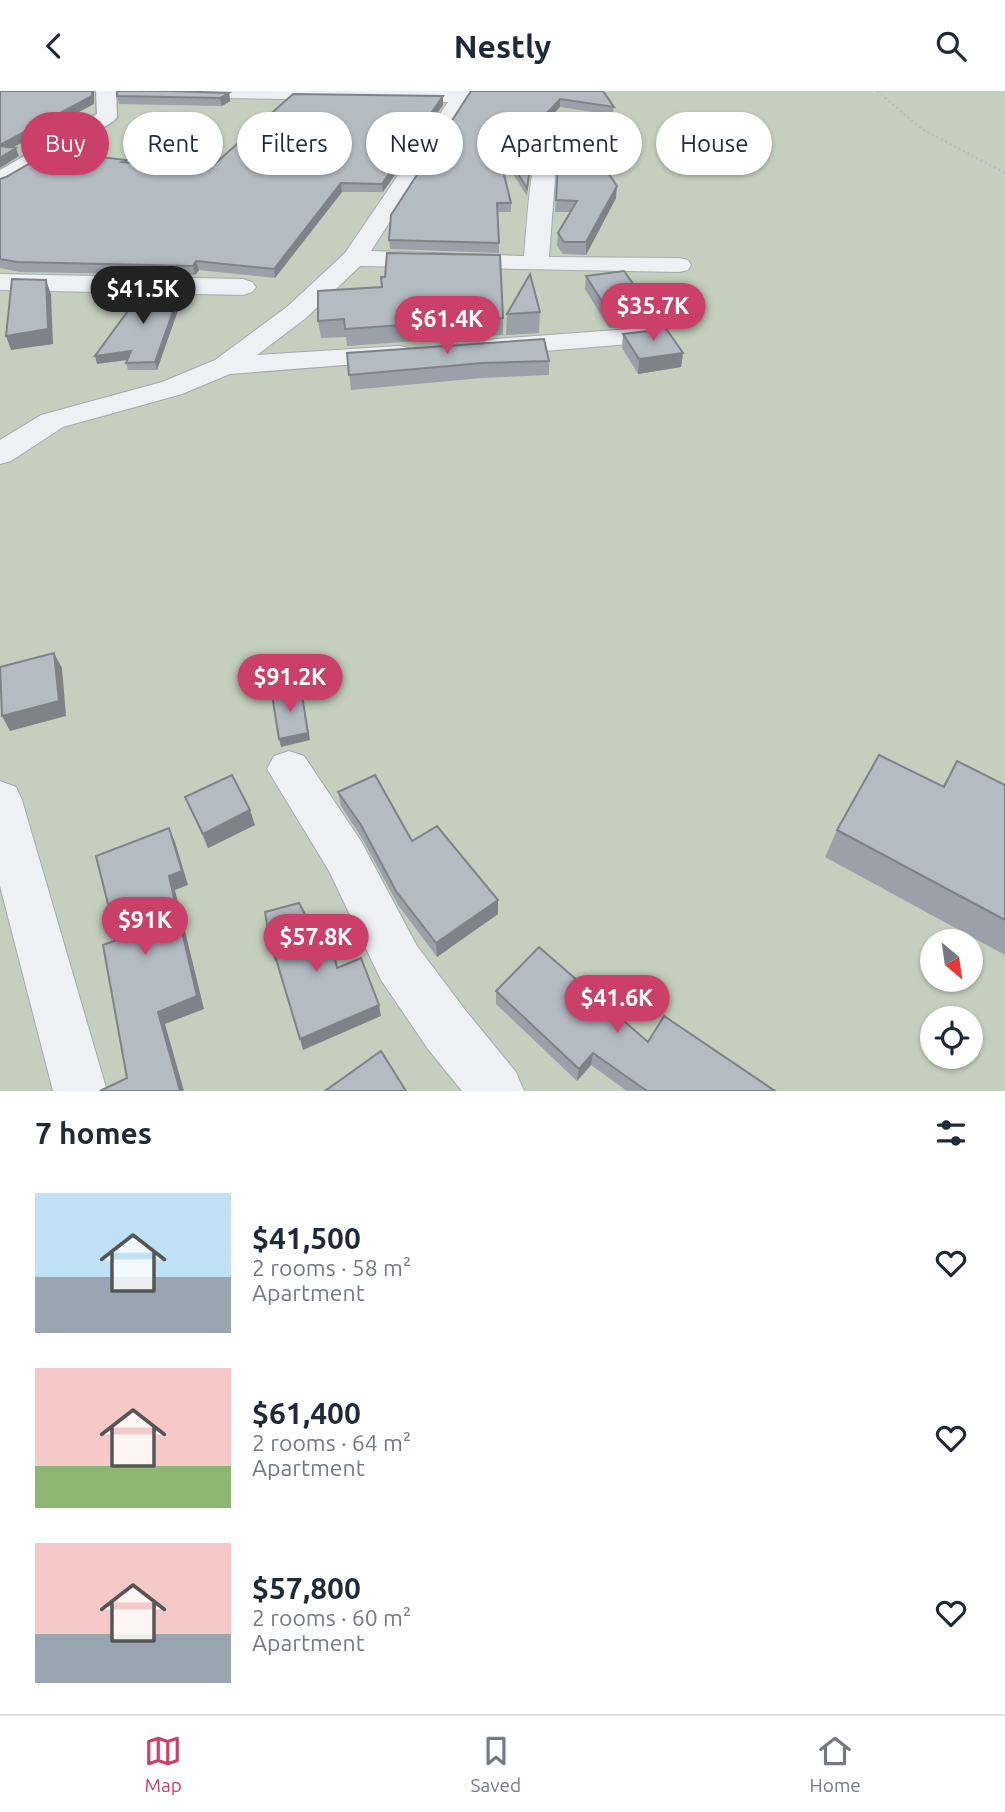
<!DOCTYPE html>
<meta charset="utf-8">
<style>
body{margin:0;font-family:Ubuntu,sans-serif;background:#f6f6f7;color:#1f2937;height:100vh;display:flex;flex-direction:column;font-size:26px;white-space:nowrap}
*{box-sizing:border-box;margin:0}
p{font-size:23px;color:#747a83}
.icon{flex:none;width:38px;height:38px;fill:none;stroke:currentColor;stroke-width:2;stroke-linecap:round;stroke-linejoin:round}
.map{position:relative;height:1000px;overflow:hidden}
.drawer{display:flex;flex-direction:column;background:#fff;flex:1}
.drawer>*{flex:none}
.top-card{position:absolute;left:21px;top:21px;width:964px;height:63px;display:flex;gap:14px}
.needle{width:46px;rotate:151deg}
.buttons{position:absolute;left:920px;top:838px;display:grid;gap:14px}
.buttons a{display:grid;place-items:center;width:63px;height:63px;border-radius:50%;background:#fff;box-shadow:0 2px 5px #0004;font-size:35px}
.price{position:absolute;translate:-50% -60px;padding:0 16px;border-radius:24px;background:#cb4068;color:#fff;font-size:23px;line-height:46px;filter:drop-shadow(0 2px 4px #0008)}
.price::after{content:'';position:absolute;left:50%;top:42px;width:21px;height:16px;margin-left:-10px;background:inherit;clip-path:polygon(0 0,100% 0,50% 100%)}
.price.on{background:#222;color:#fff}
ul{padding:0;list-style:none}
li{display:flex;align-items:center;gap:21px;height:175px;padding:0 35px}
li span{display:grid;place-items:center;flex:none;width:196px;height:140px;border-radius:0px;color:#555}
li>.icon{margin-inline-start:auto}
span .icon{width:84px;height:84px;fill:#fffc;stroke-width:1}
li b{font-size:30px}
h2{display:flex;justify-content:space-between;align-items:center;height:84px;padding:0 35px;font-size:30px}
.tag{padding:0 24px;border-radius:32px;background:#fff;box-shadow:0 2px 5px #0004;font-size:24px;line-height:63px}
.tag.on{background:#cb4068;color:#fff}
header{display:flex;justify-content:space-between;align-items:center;height:91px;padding:0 35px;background:#fff;font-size:32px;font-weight:700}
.dock{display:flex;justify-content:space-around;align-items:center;height:98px;border-top:2px solid #e0e1e3;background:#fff;font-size:19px;color:#747a83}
.dock a{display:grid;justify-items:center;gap:4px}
.dock .on{color:#cb4068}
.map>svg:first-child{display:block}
.green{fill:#c4d0bd;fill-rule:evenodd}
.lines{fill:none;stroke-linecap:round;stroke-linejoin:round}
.minor-casing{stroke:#a2a9b0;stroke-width:2}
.tertiary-casing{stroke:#a2a9b0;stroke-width:3}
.path{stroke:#babfc4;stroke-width:2.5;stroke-dasharray:2.5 2.5;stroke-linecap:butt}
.minor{fill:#eef1f4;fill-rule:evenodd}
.tertiary{fill:#eef1f4;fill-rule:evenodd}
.wall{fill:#9aa1a8}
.shaded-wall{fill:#7d8388}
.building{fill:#b3bbc3;stroke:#7d8388;stroke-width:2}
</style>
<header><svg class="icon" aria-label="back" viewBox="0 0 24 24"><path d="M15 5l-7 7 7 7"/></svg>Nestly<svg class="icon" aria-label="search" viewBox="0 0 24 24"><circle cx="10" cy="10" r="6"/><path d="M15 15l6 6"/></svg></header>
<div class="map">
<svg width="1005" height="1000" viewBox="0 0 1005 1000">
<rect width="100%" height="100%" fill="#dce1e6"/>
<path class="green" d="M0,0H1005V1000H0ZM933,850H971V889H933ZM933,928H971V966H933Z"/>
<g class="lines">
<defs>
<path id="minor" d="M165,0H474L371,160L524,165C526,146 529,87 535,73C543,55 571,40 589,45L592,49L589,53L571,59L556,75L549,166L679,167L688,169L691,174L688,179L679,181L360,175L306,227L257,264L399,255L409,257L413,263L409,269L230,283L182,303L63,336L11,370L0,373V349L41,324L162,291L215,269L288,215L345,162L448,11L174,6Z
M0,183L243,188L252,191L256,196L252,201L243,204L0,199Z
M644,237L654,239L658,245L654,251L495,264L485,262L481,256L485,250L495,248Z
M289,660L304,665L361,750L417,855L466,920L516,981L524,1000H462L428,958L381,889L329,780L267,678L274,665Z
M0,690L16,696L22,709L107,1000H53L0,795Z"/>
<path id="tertiary" d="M96,0H116L117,26L114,30L8,93L0,95V79L97,23Z"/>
</defs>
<use href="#minor" class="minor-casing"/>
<use href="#tertiary" class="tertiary-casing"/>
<path class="path" d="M877,0L922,38L1005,82"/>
<use href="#minor" class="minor"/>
<use href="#tertiary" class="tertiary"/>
</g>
<path class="wall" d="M471,0H603L614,16L613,24L560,16L532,46L538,55V63L530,79L527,105L498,60L511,112V121H498L499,162L390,158L389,149Z
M172,1L229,2L230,10L222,15L119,13L117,5Z
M443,5V14L383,101H342L275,187L199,179L195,184L20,181L0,177V88L126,69L127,72L208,79Z
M558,73L616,107L586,164L563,163L557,155L558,142L570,121H555Z
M586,185L654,222L653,236L609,237L585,198Z
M318,200L503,227V244L347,255L346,246L321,247L318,230Z
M183,205L157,279H128L126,272L127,269L97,273Z
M540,221L539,242L506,244L507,223Z
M623,243L683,262L681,276L638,283L622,257Z
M347,262L549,270V284L482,287L351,299Z
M957,670L1005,694V864L825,766L837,739L943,695Z
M338,701L498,809V823L437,866L398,814L363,749L341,715Z
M185,706L255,734L208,757Z
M496,900L648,951L775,1000H627L591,974L577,990L496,913Z"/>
<path class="shaded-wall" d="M92,0H94V13L1,63L0,54Z
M229,2L230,10L222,15L220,7Z
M443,5V14L383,101L382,93Z
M560,8V16L529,49V41Z
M538,55V63L530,79L527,105L531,71Z
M16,57L19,65L0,77V67Z
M341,92L342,101L275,187L274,178Z
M617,95L616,107L586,164V151Z
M196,170L199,179L195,184L193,175Z
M46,189L51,203L53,253L11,259L6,245Z
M181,198L183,205L157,279L155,271Z
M131,260L133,268L97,273L95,265Z
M683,262L681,276L638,283L639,268Z
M54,562L62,577L66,625L10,640L2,625Z
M301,598L310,649L281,656L279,648Z
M250,719L255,734L208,757L203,743Z
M169,737L175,751L188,794L175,799L204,918L165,933L184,1000H180L158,921L169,785Z
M498,809V823L437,866L436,852Z
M273,858L277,869L275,870L271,859Z
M379,914L381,925L303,959L300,948Z
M593,962L591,974L577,990L579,978Z"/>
<path class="building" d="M0,0H92V5L0,54Z
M117,0H171L229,2L220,7L117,5Z
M471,0H603L614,16L560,8L529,41L538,55L531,71L527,97L495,47L511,112H497L499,152L389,149L391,124Z
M293,3L443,5L382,93L341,92L274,178L196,170L193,175L17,171L0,168V88L6,86L51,60L126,69L122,71L208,79Z
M0,55L16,57L0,67Z
M600,70L617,95L586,151H564L558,142L577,110L556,109L558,73Z
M387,162L500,164L503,227L345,238L344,228L318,230V200L382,196L381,186H385Z
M624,180L654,222L610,223L586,185Z
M530,183L540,221L507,223Z
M12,188L46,189L48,238L6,245Z
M144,198H181L155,271L126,272L131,260L95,265Z
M662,232L683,262L639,268L623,243L656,239Z
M544,248L549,270L482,272L349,284L347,262Z
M54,562L59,610L2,625L0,576Z
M301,598L308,642L279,648L272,604Z
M879,664L944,696L957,670L1005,694V829L837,739Z
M232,684L250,719L203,743L185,706Z
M375,684L412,750L437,735L498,809L436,852L396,800L361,734L338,701Z
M169,737L182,780L169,785L197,905L158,921L180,1000H100L127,987L103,854L117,849L96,765Z
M299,812L317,846L330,842L337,877L361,867L379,914L300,948L273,858L271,859L265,821Z
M539,856L648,951L664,925L775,1000H647L593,962L579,978L496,900Z
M381,960L406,1000H325Z"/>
</svg>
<div class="buttons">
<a><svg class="needle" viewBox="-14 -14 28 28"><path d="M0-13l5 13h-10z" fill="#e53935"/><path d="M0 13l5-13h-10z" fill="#747a83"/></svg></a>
<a><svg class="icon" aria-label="locate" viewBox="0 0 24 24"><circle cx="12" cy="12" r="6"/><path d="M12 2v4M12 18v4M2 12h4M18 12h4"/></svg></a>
</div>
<b class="price on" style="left:143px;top:235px">$41.5K</b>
<b class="price" style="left:653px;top:252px">$35.7K</b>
<b class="price" style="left:447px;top:265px">$61.4K</b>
<b class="price" style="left:290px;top:623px">$91.2K</b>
<b class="price" style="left:145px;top:866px">$91K</b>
<b class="price" style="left:316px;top:883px">$57.8K</b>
<b class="price" style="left:617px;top:944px">$41.6K</b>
<div class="top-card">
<a class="tag on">Buy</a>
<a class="tag">Rent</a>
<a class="tag">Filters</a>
<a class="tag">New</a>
<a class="tag">Apartment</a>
<a class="tag">House</a>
</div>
</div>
<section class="drawer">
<h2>7 homes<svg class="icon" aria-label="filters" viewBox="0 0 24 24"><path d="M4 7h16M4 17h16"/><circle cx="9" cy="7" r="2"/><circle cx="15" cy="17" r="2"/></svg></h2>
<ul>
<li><span style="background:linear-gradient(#bfe0f5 60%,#9aa5b1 0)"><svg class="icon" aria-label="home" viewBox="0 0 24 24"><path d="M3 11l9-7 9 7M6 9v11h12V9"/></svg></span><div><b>$41,500</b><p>2 rooms · 58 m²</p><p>Apartment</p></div><svg class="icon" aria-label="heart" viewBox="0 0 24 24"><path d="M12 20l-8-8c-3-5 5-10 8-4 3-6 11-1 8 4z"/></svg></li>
<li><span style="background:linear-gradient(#f6c9c9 70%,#8fb573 0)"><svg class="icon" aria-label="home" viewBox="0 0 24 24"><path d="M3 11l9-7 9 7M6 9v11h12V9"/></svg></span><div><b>$61,400</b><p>2 rooms · 64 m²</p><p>Apartment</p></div><svg class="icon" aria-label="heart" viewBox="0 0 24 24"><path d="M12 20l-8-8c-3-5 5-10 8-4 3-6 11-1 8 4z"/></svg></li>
<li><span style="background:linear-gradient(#f6c9c9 65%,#9aa5b1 0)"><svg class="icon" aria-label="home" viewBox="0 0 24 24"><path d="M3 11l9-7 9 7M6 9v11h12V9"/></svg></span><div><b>$57,800</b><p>2 rooms · 60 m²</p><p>Apartment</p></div><svg class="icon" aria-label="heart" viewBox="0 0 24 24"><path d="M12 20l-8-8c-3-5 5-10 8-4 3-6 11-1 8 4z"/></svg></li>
</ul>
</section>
<nav class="dock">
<a class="on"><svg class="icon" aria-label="map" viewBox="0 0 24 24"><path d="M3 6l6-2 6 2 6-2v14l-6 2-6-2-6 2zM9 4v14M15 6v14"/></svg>Map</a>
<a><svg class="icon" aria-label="saved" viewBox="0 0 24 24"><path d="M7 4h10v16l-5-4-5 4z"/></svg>Saved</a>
<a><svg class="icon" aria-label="home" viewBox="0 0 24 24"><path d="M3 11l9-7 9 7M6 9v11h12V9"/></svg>Home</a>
</nav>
